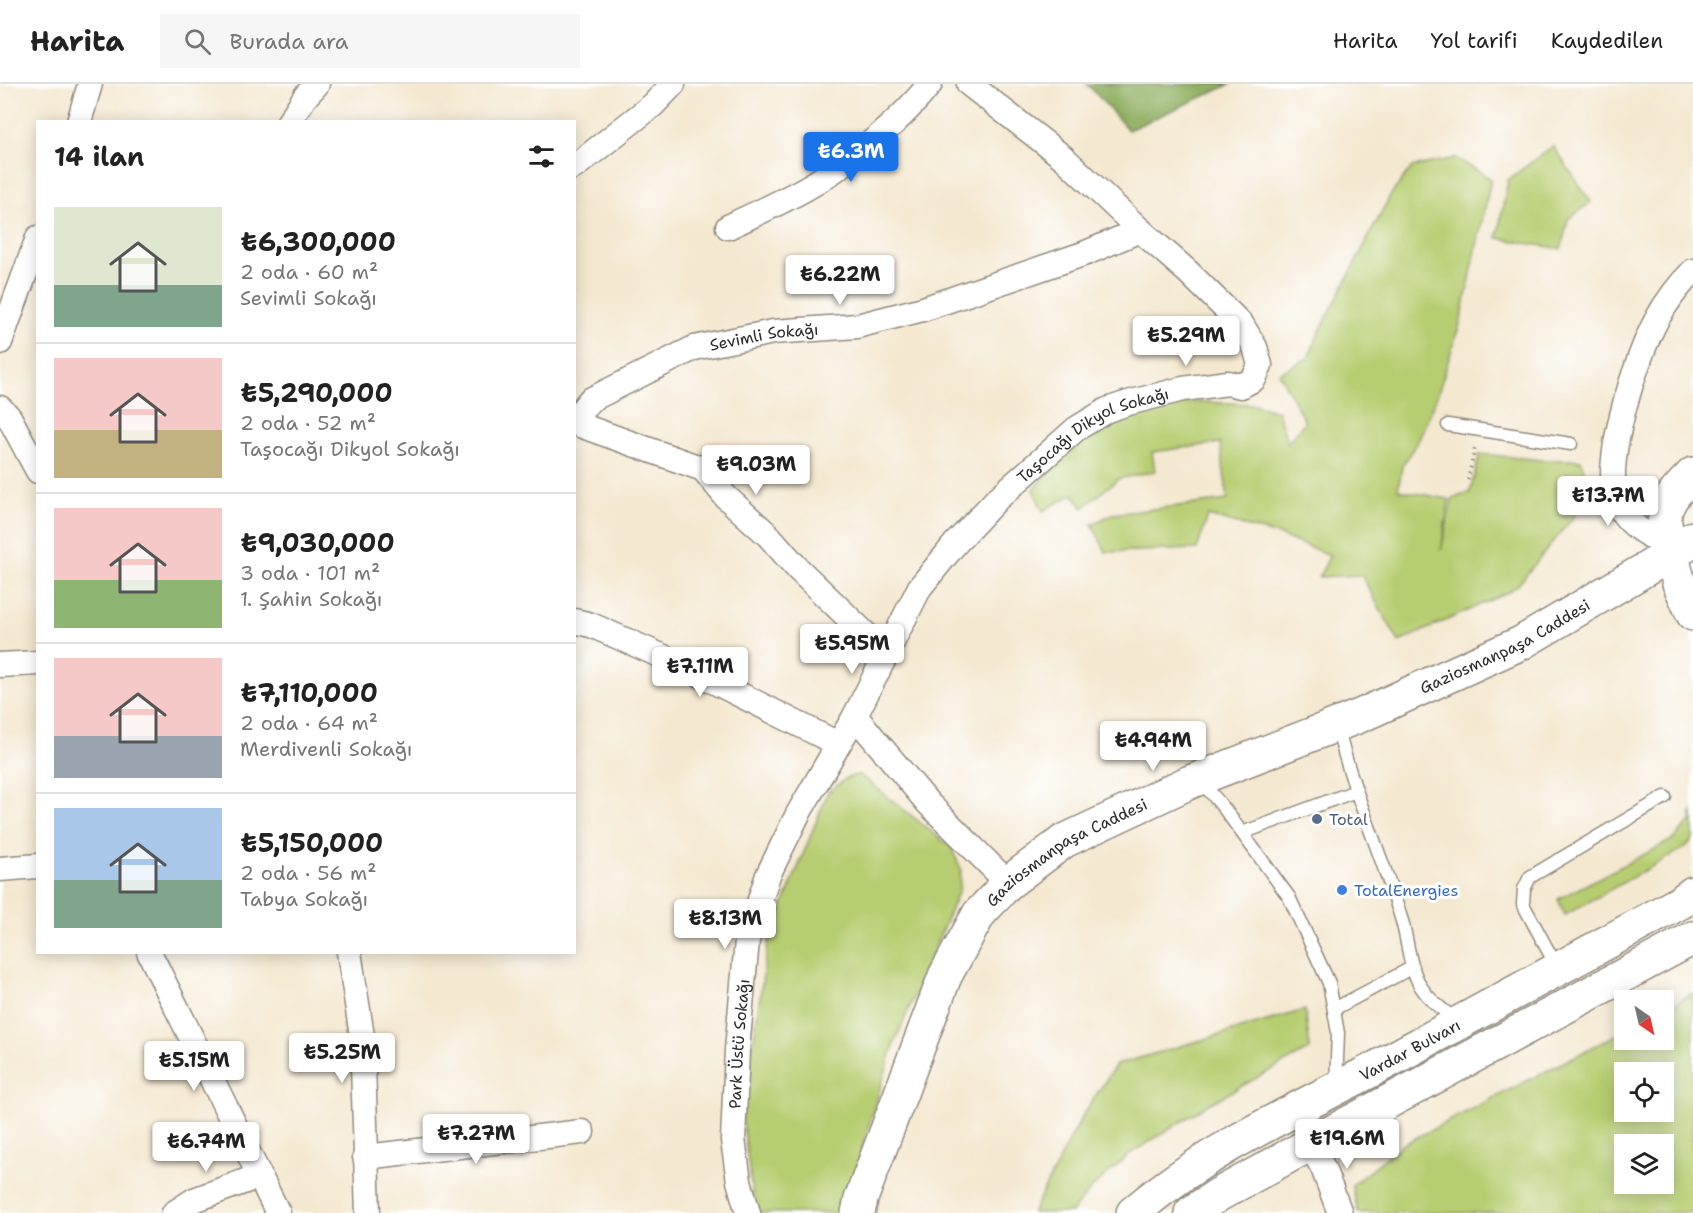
<!DOCTYPE html>
<html lang="tr">
<meta charset="utf-8">
<style>
body{margin:0;font-family:"Shantell Sans",sans-serif;background:#f6f6f6;color:#222;height:100vh;display:flex;flex-direction:column;font-size:22px;white-space:nowrap}
*{box-sizing:border-box;margin:0}
p{font-size:20px;color:#767676}
.icon{flex:none;width:33px;height:33px;fill:none;stroke:currentColor;stroke-width:2;stroke-linecap:round;stroke-linejoin:round}
.map{position:relative;flex:1;overflow:hidden}
.side{position:absolute;left:36px;top:36px;width:540px;height:834px;display:flex;flex-direction:column;background:#fff;border-radius:0px;box-shadow:0 3px 15px #0003}
.side>*{flex:none}
.needle{width:39px;rotate:146deg}
.buttons{position:absolute;left:1614px;top:906px;display:grid;gap:12px}
.buttons a{display:grid;place-items:center;width:60px;height:60px;border-radius:0px;background:#fff;box-shadow:0 3px 15px #0003;font-size:30px}
.price{position:absolute;translate:-50% -51px;padding:0 14px;border-radius:6px;background:#fff;color:#222;font-size:20px;line-height:39px;filter:drop-shadow(0 2px 3px #0008)}
.price::after{content:'';position:absolute;left:50%;top:36px;width:18px;height:14px;margin-left:-9px;background:inherit;clip-path:polygon(0 0,100% 0,50% 100%)}
.price.active{background:#1a73e8;color:#fff}
ul{padding:0;list-style:none}
li{display:flex;align-items:center;gap:18px;height:150px;padding:0 18px}
li+li{border-top:2px solid #e0e0e0}
li span{display:grid;place-items:center;flex:none;width:168px;height:120px;border-radius:0px;color:#555}
li>.icon{margin-inline-start:auto}
span .icon{width:72px;height:72px;fill:#fffc;stroke-width:1}
li b{font-size:26px}
h2{display:flex;justify-content:space-between;align-items:center;height:72px;padding:0 18px;font-size:26px}
header{display:flex;align-items:center;gap:36px;box-sizing:border-box;height:84px;padding:0 30px;background:#fff;border-bottom:2px solid #e0e0e0}
header strong{font-size:28px}
nav{display:flex;gap:33px;margin-inline-start:auto;font-size:21px}
.search{width:420px;height:54px;background:#f6f6f6;display:flex;align-items:center;gap:15px;box-sizing:border-box;padding:0 21px;border-radius:0px;color:#767676;font-size:22px}
.map>svg:first-child{display:block}
.green{fill:#b7cd71;stroke:#717c4e;stroke-width:1.5;fill-rule:evenodd}
.forest{fill:#91b063;stroke:#5e6e47;stroke-width:1.5}
.lines{fill:none;stroke-linecap:round;stroke-linejoin:round}
.lane-casing{stroke:#908a7e;stroke-width:15}
.street-casing{stroke:#908a7e;stroke-width:27}
.secondary-casing{stroke:#908a7e;stroke-width:36}
.primary-casing{stroke:#908a7e;stroke-width:36}
.path{stroke:#908a7e;stroke-width:4;stroke-dasharray:1.5 4.5;stroke-linecap:butt}
.lane{stroke:#fff;stroke-width:12}
.street{stroke:#fff;stroke-width:24}
.secondary{stroke:#fff;stroke-width:33}
.primary{stroke:#fff;stroke-width:33}
.service-dot{fill:#5c6f8a;stroke:#fff;stroke-width:2}
.shop-dot{fill:#3f7fe0;stroke:#fff;stroke-width:2}
.labels{text-anchor:middle;dominant-baseline:central;stroke-width:6;stroke-linejoin:round;paint-order:stroke}
.street-label{font-size:16px;fill:#2b2b2b;stroke:#fff}
.service-label{font-size:16px;fill:#4e5e75;stroke:#fff;text-anchor:start}
.shop-label{font-size:16px;fill:#366cbe;stroke:#fff;text-anchor:start}
</style>
<header>
<strong>Harita</strong>
<div class="search"><svg class="icon" aria-label="search" viewBox="0 0 24 24"><circle cx="10" cy="10" r="6"/><path d="M15 15l6 6"/></svg>Burada ara</div>
<nav><a>Harita</a><a>Yol tarifi</a><a>Kaydedilen</a></nav>
</header>
<div class="map">
<svg width="1693" height="1129" viewBox="0 0 1693 1129">
<rect width="100%" height="100%" fill="#fff"/>
<filter id="ink" filterUnits="userSpaceOnUse"><feTurbulence type="fractalNoise" baseFrequency=".0167" numOctaves="2"/><feDisplacementMap in="SourceGraphic" scale="12" xChannelSelector="R" yChannelSelector="G"/><feConvolveMatrix kernelMatrix="1 2 1 2 8 2 1 2 1" color-interpolation-filters="sRGB"/></filter>
<filter id="wash" filterUnits="userSpaceOnUse"><feTurbulence type="fractalNoise" baseFrequency=".008" numOctaves="4" result="noise"/><feDisplacementMap in="SourceGraphic" scale="24" xChannelSelector="R" yChannelSelector="G"/><feGaussianBlur stdDeviation="1.35" result="paint"/><feColorMatrix in="noise" values="0 0 0 0 0 0 0 0 0 0 0 0 0 0 0 0 0 1.4 0 .05"/><feComposite in="paint" operator="in"/></filter>
<g filter="url(#wash)">
<rect width="100%" height="100%" fill="#f4e8d0"/>
<path class="green" d="M1553,62L1591,118L1568,135L1561,165L1497,154L1508,96Z
M1456,74L1491,95L1461,236L1438,309L1419,355L1402,382L1398,406L1449,415L1441,466L1452,415L1470,408L1480,370L1542,376H1581L1588,400L1584,420L1518,501L1508,508L1399,558L1361,491L1319,493L1330,471L1278,451L1208,432L1197,465L1106,468L1092,440L1113,430L1228,416L1220,359L1152,368L1155,387L1118,395L1083,424L1073,410L1043,427L1033,406L1062,375L1108,337L1155,320L1202,318L1254,320L1278,327L1287,359L1305,338L1279,289L1308,274L1319,249L1390,112L1412,83Z
M859,690L951,763L961,785L959,806L894,960L842,1129H755L742,1032L768,859L828,708L847,694Z
M1693,725V755L1685,764L1565,831L1558,815L1674,755L1691,737Z
M1693,909V1129H1358L1352,1101L1402,1061L1624,947V956H1664V927ZM1624,988H1664V1028H1624ZM1624,1060H1664V1100H1624Z
M1305,926L1310,965L1207,1021L1130,1070L1093,1103L1071,1129H1032L1084,1029L1116,981Z"/>
<path class="forest" d="M1086,0H1231L1128,46L1091,4Z"/>
</g>
<g filter="url(#ink)">
<g class="lines">
<defs>
<path id="lane" d="M1448,341L1571,360
M1337,642C1353,709 1382,771 1402,837C1408,858 1409,883 1421,903C1430,917 1443,927 1457,936
M1200,696L1223,723L1289,813L1329,899L1338,949L1336,1001
M1242,749L1356,707
M1558,885L1523,820L1524,805L1530,793L1665,713
M1334,925L1413,883"/>
<g id="street">
<path d="M79,38L90,0"/>
<path d="M289,38L305,13L317,0"/>
<path d="M574,83L653,21L673,0"/>
<path d="M728,143C757,129 787,116 815,99C857,72 899,39 930,0"/>
<path d="M0,258L38,154"/>
<path d="M0,324L9,333L38,387"/>
<path id="s1" d="M574,336L590,316L694,264L773,248L857,242L923,225L1086,169L1140,146"/>
<path d="M574,339L703,385L726,413L768,451L798,485L886,570"/>
<path d="M1678,466C1652,454 1622,441 1615,411C1605,370 1637,271 1657,235C1667,217 1679,201 1693,187"/>
<path d="M574,537L591,541L673,577L838,660"/>
<path d="M0,581L38,579"/>
<path d="M855,632L928,719L1008,799"/>
<path d="M0,785L38,782"/>
<path d="M149,868L278,1129"/>
<path d="M349,868L362,952L368,1129"/>
<path d="M1310,1060L1323,1084L1340,1129"/>
<path d="M365,1073L582,1048"/>
<path d="M174,1129L194,1116L259,1092"/>
<path id="s2" d="M748,1129L739,1097L733,1056L737,966L747,856L768,791L798,730L855,632L920,503L955,460L996,416L1076,345L1107,326L1128,319L1183,305L1228,299L1241,302L1254,295L1260,281L1255,263L1242,241L1188,188L1140,146L1064,74L969,0"/>
</g>
<g id="secondary">
<path id="s3" d="M858,1129L861,1115L945,892L979,830L1008,799L1064,757L1190,698L1362,631L1521,559L1678,466"/>
</g>
<g id="primary">
<path d="M1693,454L1672,472L1679,499L1693,530"/>
<path d="M1678,466C1674,459 1668,452 1666,444C1659,422 1679,404 1693,390"/>
<path id="s4" d="M1133,1129C1203,1068 1292,1028 1374,985C1477,930 1579,874 1681,818L1693,809"/>
<path d="M1191,1129L1218,1111L1334,1047L1693,854"/>
</g>
</defs>
<use href="#lane" class="lane-casing"/>
<use href="#street" class="street-casing"/>
<use href="#secondary" class="secondary-casing"/>
<use href="#primary" class="primary-casing"/>
<path class="path" d="M1468,396L1475,364"/>
<use href="#lane" class="lane"/>
<use href="#street" class="street"/>
<use href="#secondary" class="secondary"/>
<use href="#primary" class="primary"/>
</g>
</g>
<circle class="service-dot" cx="1317" cy="735" r="6"/>
<circle class="shop-dot" cx="1342" cy="806" r="6"/>
<g class="labels">
<g class="street-label">
<text stroke="none"><textPath href="#s1" startOffset="213">Sevimli Sokağı</textPath></text>
<text stroke="none"><textPath href="#s2" startOffset="904">Taşocağı Dikyol Sokağı</textPath></text>
<text stroke="none"><textPath href="#s3" startOffset="918">Gaziosmanpaşa Caddesi</textPath></text>
<text stroke="none"><textPath href="#s3" startOffset="432">Gaziosmanpaşa Caddesi</textPath></text>
<text stroke="none"><textPath href="#s2" startOffset="171">Park Üstü Sokağı</textPath></text>
<text stroke="none"><textPath href="#s4" startOffset="322">Vardar Bulvarı</textPath></text>
</g>
<g class="service-label">
<text x="1329" y="735">Total</text>
</g>
<g class="shop-label">
<text x="1354" y="806">TotalEnergies</text>
</g>
</g>
</svg>
<div class="buttons">
<a><svg class="needle" viewBox="-14 -14 28 28"><path d="M0-13l5 13h-10z" fill="#e53935"/><path d="M0 13l5-13h-10z" fill="#767676"/></svg></a>
<a><svg class="icon" aria-label="locate" viewBox="0 0 24 24"><circle cx="12" cy="12" r="6"/><path d="M12 2v4M12 18v4M2 12h4M18 12h4"/></svg></a>
<a><svg class="icon" aria-label="layers" viewBox="0 0 24 24"><path d="M12 4l9 5-9 5-9-5zM3 14l9 5 9-5"/></svg></a>
</div>
<b class="price active" style="left:851px;top:99px">₺6.3M</b>
<b class="price" style="left:840px;top:222px">₺6.22M</b>
<b class="price" style="left:1186px;top:283px">₺5.29M</b>
<b class="price" style="left:756px;top:412px">₺9.03M</b>
<b class="price" style="left:1608px;top:443px">₺13.7M</b>
<b class="price" style="left:852px;top:591px">₺5.95M</b>
<b class="price" style="left:700px;top:614px">₺7.11M</b>
<b class="price" style="left:1153px;top:688px">₺4.94M</b>
<b class="price" style="left:725px;top:866px">₺8.13M</b>
<b class="price" style="left:342px;top:1000px">₺5.25M</b>
<b class="price" style="left:194px;top:1008px">₺5.15M</b>
<b class="price" style="left:476px;top:1081px">₺7.27M</b>
<b class="price" style="left:1347px;top:1086px">₺19.6M</b>
<b class="price" style="left:206px;top:1089px">₺6.74M</b>
<section class="side">
<h2>14 ilan<svg class="icon" aria-label="filters" viewBox="0 0 24 24"><path d="M4 7h16M4 17h16"/><circle cx="9" cy="7" r="2"/><circle cx="15" cy="17" r="2"/></svg></h2>
<ul>
<li><span style="background:linear-gradient(#dfe7d0 65%,#7fa58c 0)"><svg class="icon" aria-label="home" viewBox="0 0 24 24"><path d="M3 11l9-7 9 7M6 9v11h12V9"/></svg></span><div><b>₺6,300,000</b><p>2 oda · 60 m²</p><p>Sevimli Sokağı</p></div></li>
<li><span style="background:linear-gradient(#f6c9c9 60%,#c2b280 0)"><svg class="icon" aria-label="home" viewBox="0 0 24 24"><path d="M3 11l9-7 9 7M6 9v11h12V9"/></svg></span><div><b>₺5,290,000</b><p>2 oda · 52 m²</p><p>Taşocağı Dikyol Sokağı</p></div></li>
<li><span style="background:linear-gradient(#f6c9c9 60%,#8fb573 0)"><svg class="icon" aria-label="home" viewBox="0 0 24 24"><path d="M3 11l9-7 9 7M6 9v11h12V9"/></svg></span><div><b>₺9,030,000</b><p>3 oda · 101 m²</p><p>1. Şahin Sokağı</p></div></li>
<li><span style="background:linear-gradient(#f6c9c9 65%,#9aa5b1 0)"><svg class="icon" aria-label="home" viewBox="0 0 24 24"><path d="M3 11l9-7 9 7M6 9v11h12V9"/></svg></span><div><b>₺7,110,000</b><p>2 oda · 64 m²</p><p>Merdivenli Sokağı</p></div></li>
<li><span style="background:linear-gradient(#a9c7e8 60%,#7fa58c 0)"><svg class="icon" aria-label="home" viewBox="0 0 24 24"><path d="M3 11l9-7 9 7M6 9v11h12V9"/></svg></span><div><b>₺5,150,000</b><p>2 oda · 56 m²</p><p>Tabya Sokağı</p></div></li>
</ul>
</section>
</div>
